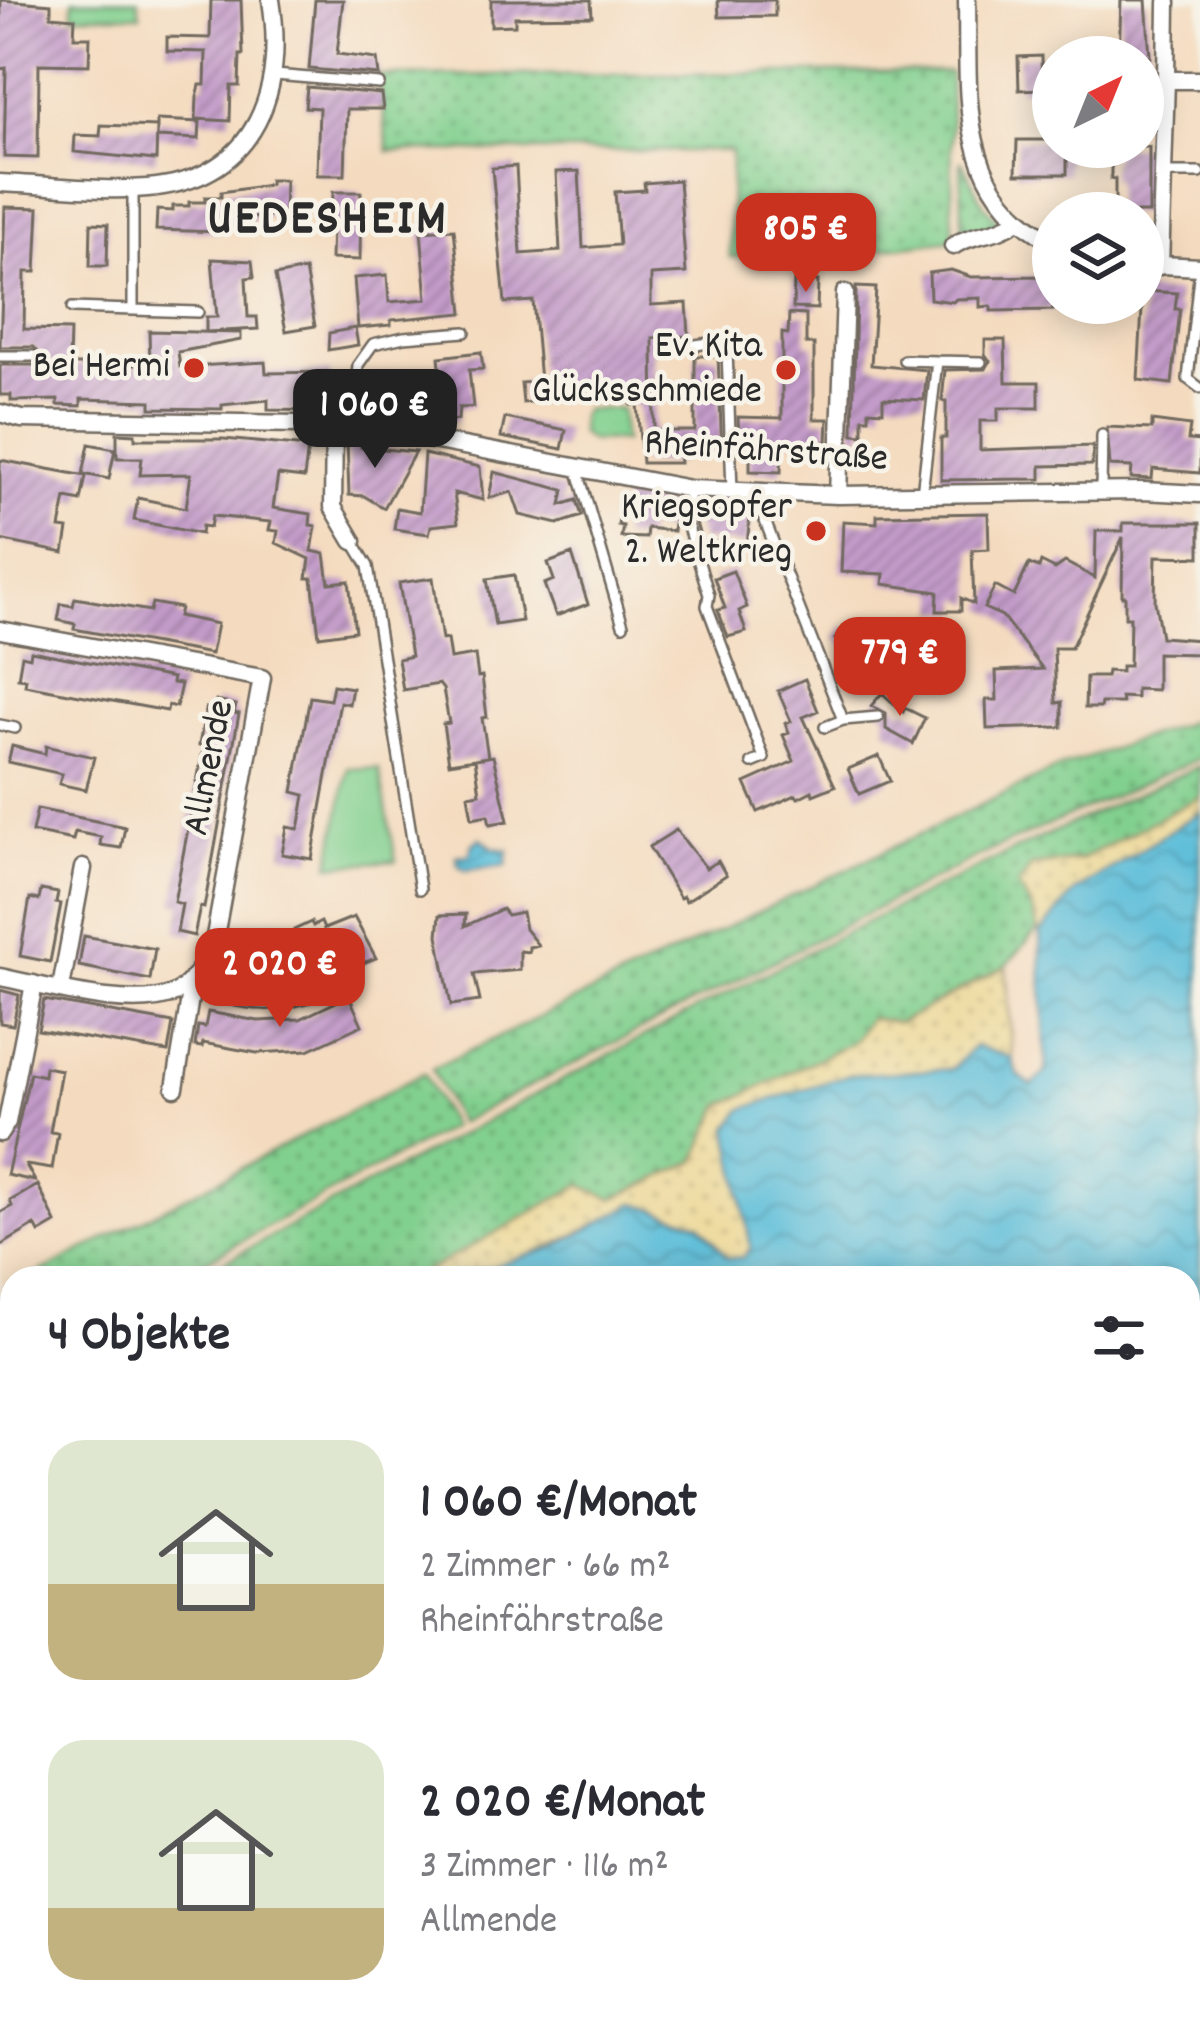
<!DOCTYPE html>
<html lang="de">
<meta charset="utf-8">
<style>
body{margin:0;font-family:Dekko,sans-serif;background:#f2f2f3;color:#2b2b33;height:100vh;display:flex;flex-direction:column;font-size:45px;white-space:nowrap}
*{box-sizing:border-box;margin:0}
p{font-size:39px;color:#7c7c81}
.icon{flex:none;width:66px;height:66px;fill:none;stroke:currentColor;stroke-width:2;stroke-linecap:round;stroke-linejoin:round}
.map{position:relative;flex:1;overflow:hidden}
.sheet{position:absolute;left:0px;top:1266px;width:1200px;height:768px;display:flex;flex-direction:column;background:#fff;border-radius:36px 36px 0 0;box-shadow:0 6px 30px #0003}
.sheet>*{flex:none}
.needle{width:78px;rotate:43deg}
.buttons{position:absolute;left:1032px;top:36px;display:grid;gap:24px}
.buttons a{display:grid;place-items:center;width:132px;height:132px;border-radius:50%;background:#fff;box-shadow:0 6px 30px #0003;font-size:60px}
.price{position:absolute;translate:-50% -102px;padding:0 27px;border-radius:24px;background:#c8321e;color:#fff;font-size:39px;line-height:78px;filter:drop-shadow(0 3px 6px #0008)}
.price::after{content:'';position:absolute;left:50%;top:72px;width:36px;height:27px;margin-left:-18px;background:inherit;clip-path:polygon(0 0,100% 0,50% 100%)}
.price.on{background:#222;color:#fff}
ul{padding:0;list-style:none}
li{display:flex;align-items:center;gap:36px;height:300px;padding:0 48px}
li span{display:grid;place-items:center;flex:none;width:336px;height:240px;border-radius:36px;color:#555}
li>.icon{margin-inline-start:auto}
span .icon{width:144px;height:144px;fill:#fffc;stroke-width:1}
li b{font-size:51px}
h2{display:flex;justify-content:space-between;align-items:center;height:144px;padding:0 48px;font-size:51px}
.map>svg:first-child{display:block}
.grass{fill:url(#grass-dots);stroke:#567e5d;stroke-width:3}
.sand{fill:url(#sand-dots);stroke:#8c8264;stroke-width:3}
.park{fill:#82d08f;stroke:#567e5d;stroke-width:3}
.water{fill:url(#water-waves);stroke:#437482;stroke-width:3}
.building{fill:url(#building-hatch)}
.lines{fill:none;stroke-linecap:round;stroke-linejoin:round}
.lane-casing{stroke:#71695f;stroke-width:14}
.street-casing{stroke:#71695f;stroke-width:21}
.lane{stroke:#fff;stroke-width:9}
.street{stroke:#fff;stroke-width:16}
.poi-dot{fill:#c8321e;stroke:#f7f3e8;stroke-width:4.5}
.labels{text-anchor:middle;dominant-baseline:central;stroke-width:9;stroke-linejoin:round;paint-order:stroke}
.poi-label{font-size:39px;fill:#2b2b2b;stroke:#f7f3e8;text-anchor:end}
.street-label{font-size:39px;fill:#2b2b2b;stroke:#f7f3e8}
.district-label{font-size:51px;font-weight:bold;letter-spacing:3px;fill:#2b2b2b;stroke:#f7f3e8}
</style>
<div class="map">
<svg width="1200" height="2034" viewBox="0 0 1200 2034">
<defs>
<pattern id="grass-dots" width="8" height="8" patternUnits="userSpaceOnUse" patternTransform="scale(3)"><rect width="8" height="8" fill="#82d08f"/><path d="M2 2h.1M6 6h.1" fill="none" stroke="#6ba975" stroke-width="1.8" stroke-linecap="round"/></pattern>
<pattern id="sand-dots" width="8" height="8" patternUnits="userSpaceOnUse" patternTransform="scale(3)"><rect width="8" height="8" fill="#eeda9e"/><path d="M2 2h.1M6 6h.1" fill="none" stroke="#cb8" stroke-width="1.8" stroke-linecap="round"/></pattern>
<pattern id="water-waves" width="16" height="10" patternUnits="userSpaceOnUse" patternTransform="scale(3)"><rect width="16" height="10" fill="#5bbdd9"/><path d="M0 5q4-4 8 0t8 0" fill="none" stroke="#4b9ab0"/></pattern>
<pattern id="building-hatch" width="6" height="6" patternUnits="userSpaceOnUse" patternTransform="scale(3)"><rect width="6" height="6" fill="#c39bc9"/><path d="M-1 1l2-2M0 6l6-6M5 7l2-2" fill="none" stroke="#9f7fa3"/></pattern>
</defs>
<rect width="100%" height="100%" fill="#f7f3e8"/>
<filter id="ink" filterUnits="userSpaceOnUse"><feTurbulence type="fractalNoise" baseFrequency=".00833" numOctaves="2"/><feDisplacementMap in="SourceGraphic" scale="24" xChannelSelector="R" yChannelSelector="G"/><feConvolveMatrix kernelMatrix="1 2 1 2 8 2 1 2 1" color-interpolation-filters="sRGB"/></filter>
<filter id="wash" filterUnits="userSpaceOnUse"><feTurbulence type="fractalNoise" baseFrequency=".004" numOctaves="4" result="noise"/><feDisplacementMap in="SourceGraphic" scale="48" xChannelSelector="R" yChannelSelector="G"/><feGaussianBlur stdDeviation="2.7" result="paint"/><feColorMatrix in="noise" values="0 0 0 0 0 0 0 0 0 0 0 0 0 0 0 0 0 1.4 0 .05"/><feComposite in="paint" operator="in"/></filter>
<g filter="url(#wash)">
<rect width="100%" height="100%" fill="#f4dbbf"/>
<path class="grass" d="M950,72L953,240L839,254L730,257L731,151H388L379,76Z
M961,160L984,205L1001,224L991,229H962Z
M1200,718V758L983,854L458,1123L432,1069L1058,768Z
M1200,766V797L1080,860L1032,866L1018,886L1032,908L1038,929L1006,966L898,1023L869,1018L853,1042L721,1106L696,1161L613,1199L415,1278H194C526,1100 854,916 1200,766Z
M424,1073L451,1127L174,1278H30Z"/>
<path class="sand" d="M1200,797V812L1074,893L1040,934L1032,908L1018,886L1032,866L1080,860Z
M1006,966L1012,1058L975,1046L951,1069L901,1074L729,1128L751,1248L743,1258H727L700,1224L635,1203C567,1241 495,1278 415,1278L581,1185L613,1199L696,1161L721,1106L853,1042L869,1018L899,1023Z
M12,1420L9,1446L12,1619L0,1607V1436Z"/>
<path class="park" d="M73,0H138L140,15H73Z
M621,408L623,441H590L580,433V417L584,410Z
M348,768L379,769L396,861L330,865Z"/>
<path class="water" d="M1200,812V2019L1188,2016V1278H455L556,1247L635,1203L700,1224L727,1258H743L751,1248L729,1128L743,1109L847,1075L951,1069L975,1046L1012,1058L1017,1074L1032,1086L1046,1072L1040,934L1074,893Z
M481,838L493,848L508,850L507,865L466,870L458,865L457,856L470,855L473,844Z
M0,1607L12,1619V2022L1095,2025L1089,2034H0Z"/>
<g id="blocks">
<path class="building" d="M1,0L51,4V16L75,18L74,37H90L89,65L39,64L38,158L4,157L6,68L0,69Z
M211,0H241L243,55H240L239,86H231L230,121L196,119L197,97L200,85H205L206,52L167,51V37L210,38Z
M315,0H343L337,54L377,59L379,75L309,69Z
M491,0H591L592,16L515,17V25L491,26Z
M718,0H775V16L719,17Z
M1121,0H1146L1150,57H1119Z
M1041,56L1042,89L1019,90L1018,57Z
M307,87L381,94L383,109H347L345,175H317L319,108L305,107Z
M157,120L200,122L199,139L157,137V128L156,160L74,152L75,135L100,136L101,125L157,127Z
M1017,140H1053V147H1067V174H1016Z
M1116,147H1149V213H1115V179H1111V169Z
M516,166L521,254L560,251L556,172L579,171L583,248L619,245L615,192L645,190L644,183L679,180L686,273L651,275V305L687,303L689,336L653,338L654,431H695V356H718L722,452H679L680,463H642L637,404L631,405L629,386L561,391L562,400L523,403L521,383L540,381L533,301L505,303L492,168Z
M269,180H285L284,214L253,218L252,223L236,222V227L220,226V232L156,230L157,210L173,211V206H189V202H205V197H221V192L269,185Z
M333,192H361L360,260L331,259Z
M5,207L39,208L36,272H25L24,329L70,330L69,365H150L149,331L241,333V340L178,352L180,367L265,362L266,373L330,372L329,411L268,410V400L222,405V409L151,408V401L81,399V406L58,405V400L11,401V395H0V365H34L42,357L34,347H0Z
M91,223L108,224L107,266H90Z
M870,226L871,243L842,245L841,228Z
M454,229L463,313L391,320V325L358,328L354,278L387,275L389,302L427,299L421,231Z
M212,259L252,261L254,277L246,278L248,317H257L258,329L206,332V317H217Z
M305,270L315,326L286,331L275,276Z
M951,270L971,277L1053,276V310L991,311V306L980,307V298L956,299L953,302L930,299L929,273Z
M794,280L818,281L817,309L793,308Z
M856,287L876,288L871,365L927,370L924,400L883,398V411L869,410V418H863V435L853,434Z
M1143,291L1177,293L1175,309H1180L1172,384L1138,380Z
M789,314L806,315V344H814V419H828L827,442L782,441L781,472L750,471V452H740L738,417L782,418V333L788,334Z
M355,328L358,345L328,350L329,333Z
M985,340H1005L1006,382H1039V408H998V421H980V450L1093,446L1092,465L1041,466V479L941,480V438H946V401H942L945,370L986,369L990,361L985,354Z
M481,352L483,369L469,370L473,407L459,408L458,420L441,422L440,412L406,416L405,407L372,410L369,377L402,374L403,382L441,378L439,357Z
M505,418L566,430L562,449L501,437Z
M1152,421L1190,426L1188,440L1200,441V473L1153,469L1152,479L1131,478L1132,467L1110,466L1107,427L1152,429Z
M117,433L135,434V439H224L308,447L304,478L278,475L273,508L311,514L310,525L316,526L312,551L325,554L329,583L349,581L355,631L319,636L312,578H307L310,559L276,543L278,531L269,530L271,522L212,516L210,527L202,526L201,534L134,520L138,498L186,508L191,474L140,475L142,458H117Z
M347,441L361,442V447L415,452L384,508L364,496L349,495Z
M89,444L115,449L109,479L83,474Z
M424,454L480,467L483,500L454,493L458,523L431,526L429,534L394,529L397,508L420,512Z
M0,460L86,476L81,501L66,498L60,528L68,529L64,553L0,540Z
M494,472L564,490L561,505L577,500L582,516L558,524L520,515L512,492L489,498Z
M623,497L676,506L673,531L647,528L646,538L621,537L623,526L618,525Z
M697,508L750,514L747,545L701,540L696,523Z
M988,513L989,549L972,550L974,604L961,598V611H937L938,592L883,584L884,574L841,572L843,521L877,523V515Z
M1123,523H1200V557L1156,556L1155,602L1161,637L1200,640V654L1157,653V690L1136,689V698L1121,697L1122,703H1101L1100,708H1085L1086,677H1106L1107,671L1121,672V666H1129L1130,617H1125V596H1122L1123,537L1071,648H1054L1056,703L1062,702V727L987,729L986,700H997L996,671L1043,669L1002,616L984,608L995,586L1014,596L1029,564L1039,568L1041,562L1055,569L1065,562L1095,578L1096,531H1123Z
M572,554L588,604L556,616L544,584L554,580L548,563Z
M733,571L747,607L739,611L746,632L728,637L718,610L725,608L714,578Z
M514,575L522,621L495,625L487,579Z
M433,578L442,640L447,639L450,659L475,655L478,677L482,676L487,717L482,718L488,757L449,763L443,724L449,723L443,689L439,684L403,690L398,659L411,656L399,583Z
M75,598L150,611L152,603L180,608L178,616L217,624L211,654L74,629L75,624L58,620L61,604L73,606Z
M844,626L869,642L860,655L835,639Z
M31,651L173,678L172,683L181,684L176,707L168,705L167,711L25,685L26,679L18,678L22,655L30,657Z
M805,679L818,711L803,717L835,786L813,795L812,791L798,798L796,795L758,812L745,783L794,761L783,735L789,733L785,723L791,721L778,691Z
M333,685L352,688L349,704L340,702L312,859L282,854L287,827L298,829L300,824L305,795L293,792L310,697L330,700Z
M882,693L903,712L905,708L925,718L913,744L886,729V713L871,706Z
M216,701L236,705L234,713L239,714L204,908L200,907L194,936L177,932L182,904L174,902L204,745H199L206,708L215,710Z
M12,746L45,754L46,746L94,757L86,790L59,784L62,774L8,762Z
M493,756L508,821L490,824L488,815L472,818L468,795L480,793L475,759Z
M879,756L890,781L859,794L848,769Z
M37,809L125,827L121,848L100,845L101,837L75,832L73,840L32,832Z
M676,830L706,868L718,861L726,875L686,901L683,896L680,898L649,847Z
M41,890L58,893L56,903L61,904L50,962L20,956L30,898L39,900Z
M502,909L507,915L522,912L525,929L538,945L529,947V952L520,951V970L474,974L480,1001L451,1005L438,935L440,915L466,914L465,926Z
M354,917L376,958L358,965L353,955L347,958L343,949L333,953L332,950L294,967L298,974L283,981L254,986L231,982L233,946L270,954L299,942L294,930L311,922L313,926L321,922L324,929Z
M84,936L155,949L150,980L79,966Z
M0,990L19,995L13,1025L0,1023Z
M349,996L362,1025L308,1050L257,1053L203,1043L202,1047L195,1046L198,1026L205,1027L208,1012L258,1021L300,1019Z
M44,1000L173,1023L168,1052L38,1030Z
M45,1067L61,1070L50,1132L58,1133L52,1169L26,1165L35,1181L7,1175L30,1073L44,1076Z
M38,1185L56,1223L39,1233L35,1225L0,1246V1213L12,1206L10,1201Z"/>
</g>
</g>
<g filter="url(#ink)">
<use href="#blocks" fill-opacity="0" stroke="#71695f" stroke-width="3"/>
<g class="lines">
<defs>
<path id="lane" d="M275,75L379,84
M1165,173H1200
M133,188V310L198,312
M1200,267L1188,379L1200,388
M72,308L133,310
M688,346L717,342L727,350L732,491
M0,356H33
M904,360L937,361
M353,425L358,365L373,344L404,337L465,332
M577,468L623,625
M690,489L687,524L709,595L707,606L764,758L752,763
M1101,491L1102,435
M768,493L765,521L843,720L878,717
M922,494L937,361L981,362
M353,541L368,566L420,889
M0,725L15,728
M825,727L843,720"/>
<path id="street" d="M967,0C969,94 955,191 1053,242
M1166,80L1167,2
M0,183C51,185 106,193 157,187C258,174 285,88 271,0
M953,246C974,232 994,237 1018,220
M1143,264L1200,267
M1160,266L1166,80H1200
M0,413L22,419L353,425L690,489L838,495L1143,491L1200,494
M334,423L333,507L353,541
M838,495L845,293
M0,630L262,678L214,942C206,962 195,983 175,993C133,1012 46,986 0,977
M61,988L83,868
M175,1088L190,998L188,984C247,1003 279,1009 337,983
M0,1133L7,1122L34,984"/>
</defs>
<use href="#lane" class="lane-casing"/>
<use href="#street" class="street-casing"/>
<use href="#lane" class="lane"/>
<use href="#street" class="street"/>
</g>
</g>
<g class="poi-dot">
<circle cx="194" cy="368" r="12"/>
<circle cx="786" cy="370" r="12"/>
<circle cx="816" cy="531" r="12"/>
</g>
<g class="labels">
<g class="poi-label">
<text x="762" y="348">Ev. Kita<tspan x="762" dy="45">Glücksschmiede</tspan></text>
<text x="170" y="368">Bei Hermi</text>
<text x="792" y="509">Kriegsopfer<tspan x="792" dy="45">2. Weltkrieg</tspan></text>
</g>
<g class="street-label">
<text transform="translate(766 453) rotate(4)">Rheinfährstraße</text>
<text transform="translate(211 768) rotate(-79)">Allmende</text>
</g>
<g class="district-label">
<text x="328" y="222">UEDESHEIM</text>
</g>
</g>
</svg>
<div class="buttons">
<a><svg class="needle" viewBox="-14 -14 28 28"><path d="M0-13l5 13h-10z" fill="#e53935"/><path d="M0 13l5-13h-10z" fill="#7c7c81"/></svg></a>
<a><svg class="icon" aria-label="layers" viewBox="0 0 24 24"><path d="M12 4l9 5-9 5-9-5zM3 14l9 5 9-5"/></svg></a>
</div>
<b class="price" style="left:806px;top:295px">805 €</b>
<b class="price on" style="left:375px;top:471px">1 060 €</b>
<b class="price" style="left:900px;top:719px">779 €</b>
<b class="price" style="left:280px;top:1030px">2 020 €</b>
<section class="sheet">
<h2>4 Objekte<svg class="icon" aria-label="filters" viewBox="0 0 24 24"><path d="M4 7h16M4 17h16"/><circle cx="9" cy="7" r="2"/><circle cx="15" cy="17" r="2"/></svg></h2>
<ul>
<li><span style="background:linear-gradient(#dfe7d0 60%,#c2b280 0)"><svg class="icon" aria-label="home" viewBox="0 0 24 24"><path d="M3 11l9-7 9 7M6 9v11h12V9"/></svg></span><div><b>1 060 €/Monat</b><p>2 Zimmer · 66 m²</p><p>Rheinfährstraße</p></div></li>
<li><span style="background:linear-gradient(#dfe7d0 70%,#c2b280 0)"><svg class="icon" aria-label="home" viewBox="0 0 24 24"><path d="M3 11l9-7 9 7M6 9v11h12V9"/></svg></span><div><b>2 020 €/Monat</b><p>3 Zimmer · 116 m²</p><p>Allmende</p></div></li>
</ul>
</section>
</div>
